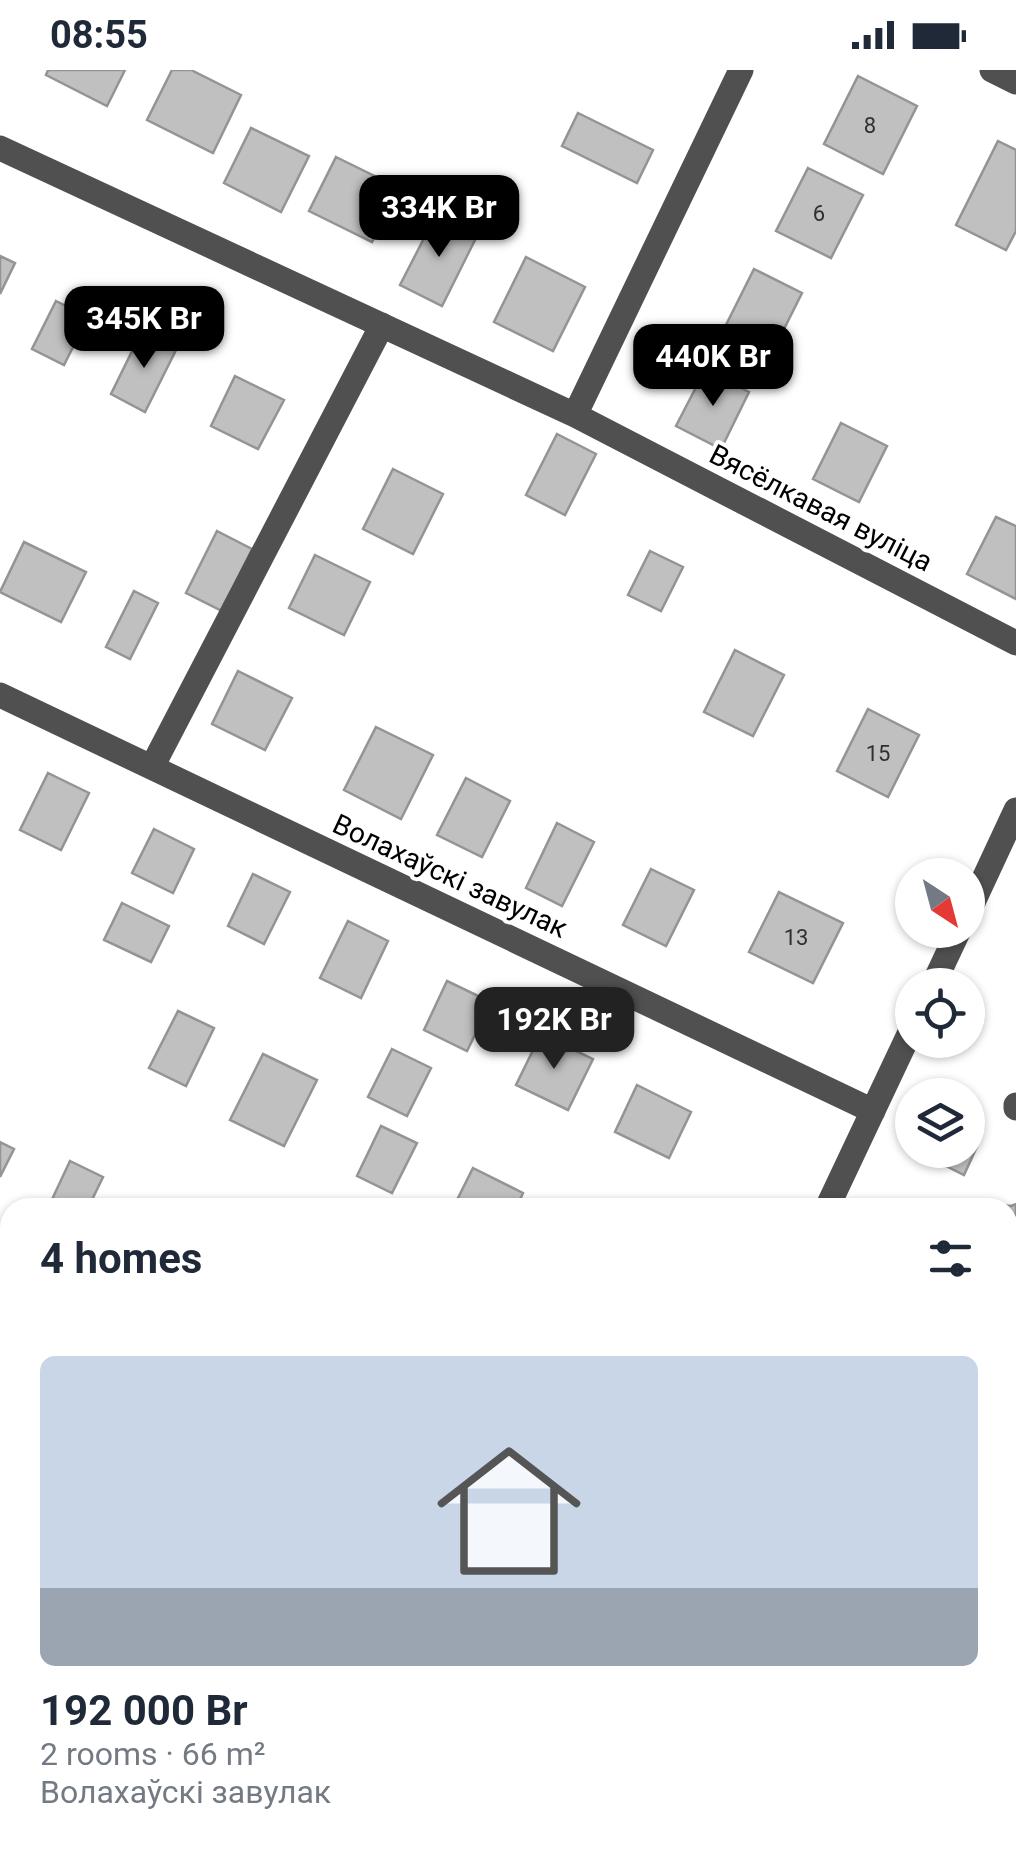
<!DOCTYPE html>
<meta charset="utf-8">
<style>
body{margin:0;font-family:Roboto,sans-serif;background:#f2f2f3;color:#1f2937;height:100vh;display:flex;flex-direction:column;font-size:38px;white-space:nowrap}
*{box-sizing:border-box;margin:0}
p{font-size:32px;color:#747a83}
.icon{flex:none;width:55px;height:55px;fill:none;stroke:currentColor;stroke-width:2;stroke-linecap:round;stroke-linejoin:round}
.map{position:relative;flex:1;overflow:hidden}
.side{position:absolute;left:0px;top:1128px;width:1018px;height:672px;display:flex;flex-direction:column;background:#fff;border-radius:30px 30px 0 0;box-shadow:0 2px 8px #0004}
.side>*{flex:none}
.needle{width:65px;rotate:144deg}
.controls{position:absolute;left:895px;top:788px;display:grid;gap:20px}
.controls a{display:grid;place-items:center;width:90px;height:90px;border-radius:50%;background:#fff;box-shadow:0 2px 8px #0004;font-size:50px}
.price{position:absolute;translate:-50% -85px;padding:0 22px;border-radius:20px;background:#000;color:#fff;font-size:32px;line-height:65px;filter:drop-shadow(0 2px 5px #0008)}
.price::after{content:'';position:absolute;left:50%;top:60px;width:30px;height:22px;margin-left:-15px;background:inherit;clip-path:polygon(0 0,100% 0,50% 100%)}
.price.on{background:#222;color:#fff}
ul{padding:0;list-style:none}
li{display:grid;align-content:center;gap:20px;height:530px;padding:0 40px}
li span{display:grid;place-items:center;height:310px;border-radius:15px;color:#555}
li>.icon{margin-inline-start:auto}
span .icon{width:180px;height:180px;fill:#fffc;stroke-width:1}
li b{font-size:42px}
h2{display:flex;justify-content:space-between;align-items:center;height:120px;padding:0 40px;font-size:42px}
.status{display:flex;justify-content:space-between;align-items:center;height:70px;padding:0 50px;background:#fff;direction:ltr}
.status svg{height:28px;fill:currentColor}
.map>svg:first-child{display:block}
.building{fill:#c0c0c0;stroke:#949494;stroke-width:2.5}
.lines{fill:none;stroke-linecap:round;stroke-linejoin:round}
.minor{stroke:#505050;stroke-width:25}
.labels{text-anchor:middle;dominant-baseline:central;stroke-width:8;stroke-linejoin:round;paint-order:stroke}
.number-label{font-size:22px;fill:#303030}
.street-label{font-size:28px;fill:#000;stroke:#fff}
</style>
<div class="status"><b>08:55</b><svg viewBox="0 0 49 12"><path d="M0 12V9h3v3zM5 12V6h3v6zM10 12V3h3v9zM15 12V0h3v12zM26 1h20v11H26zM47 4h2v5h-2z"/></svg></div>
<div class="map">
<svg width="1016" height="1799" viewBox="0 0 1016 1799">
<rect width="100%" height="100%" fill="#fff"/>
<path class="building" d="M48,0H125L107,36L46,5Z
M172,0H191L241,25L213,83L147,50Z
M858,6L917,36L883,104L824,74Z
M578,43L653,80L637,113L562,76Z
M251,58L309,86L281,142L224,113Z
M998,71L1016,80V161L1006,180L956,155Z
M336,87L399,118L372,172L309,141Z
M808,98L863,125L831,188L776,161Z
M437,143L478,164L442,236L400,215Z
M0,186L15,193L0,224Z
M526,187L585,217L553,281L494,252Z
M754,199L802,223L772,283L724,259Z
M56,231L88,247L64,295L32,279Z
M142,261L177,278L145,342L111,324Z
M705,300L749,322L721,379L676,356Z
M235,306L284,330L258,379L211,356Z
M841,353L887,376L859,432L813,409Z
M557,364L596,384L565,445L526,425Z
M393,399L443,424L413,484L363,459Z
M996,447L1016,456V529L967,504Z
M217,461L252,479L222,541L186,523Z
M24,472L86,502L61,552L0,522Z
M650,481L683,497L661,541L628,525Z
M315,485L370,512L344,565L289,538Z
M134,521L158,533L130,589L106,577Z
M735,580L784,605L753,666L704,642Z
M238,601L292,628L265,680L212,654Z
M868,639L919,665L888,727L837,701Z
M376,657L433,685L401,749L344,720Z
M48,703L89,723L61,780L20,760Z
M466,708L510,731L482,787L437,765Z
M557,753L594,772L562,836L526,818Z
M154,759L194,779L173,823L132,803Z
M651,799L694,820L666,876L623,855Z
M253,804L290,822L264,874L228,856Z
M779,822L843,853L813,913L749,882Z
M122,833L169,856L151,892L104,870Z
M348,851L388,871L361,928L320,908Z
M447,911L491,932L467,981L424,960Z
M178,941L214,958L186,1016L149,998Z
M541,964L593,989L568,1040L516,1015Z
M392,979L431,998L407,1046L368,1027Z
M263,984L317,1010L284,1076L230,1050Z
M637,1015L691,1042L669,1088L615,1062Z
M381,1056L417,1073L392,1123L357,1106Z
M968,1064L980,1070L964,1105L936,1091L941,1080H968Z
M0,1072L14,1079L0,1107Z
M70,1091L103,1107L88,1138H48Z
M473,1098L523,1123L516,1138H453Z
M965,1131L1011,1136L1016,1134V1203L1008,1201V1138H964Z
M1008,1441L1016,1445V1457L1008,1474Z
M0,1708L10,1713V1760L0,1755Z
M133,1790H179L191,1796L189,1799H128Z
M696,1790H736L731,1799H715Z"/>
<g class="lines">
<path class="minor" d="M992,0L1016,12
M0,78L575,345L1016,573
M575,345L741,0
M0,625L873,1041
M152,697L382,255
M968,843L1016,740
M933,915L959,860
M1016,1035V1038
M827,1138L912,958
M1008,1334L1016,1339
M1008,1630L1016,1612
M0,1661L10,1666
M274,1790L294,1799
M514,1799L518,1790
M927,1799L931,1790"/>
</g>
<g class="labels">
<g class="number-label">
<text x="870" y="55">8</text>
<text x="819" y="143">6</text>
<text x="878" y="683">15</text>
<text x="796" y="867">13</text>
</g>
<g class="street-label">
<text transform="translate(821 438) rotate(27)">Вясёлкавая вуліца</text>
<text transform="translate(450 806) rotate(25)">Волахаўскі завулак</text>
</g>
</g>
</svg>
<div class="controls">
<a><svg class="needle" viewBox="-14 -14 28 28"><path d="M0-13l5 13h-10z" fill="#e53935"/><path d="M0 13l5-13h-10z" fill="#747a83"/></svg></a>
<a><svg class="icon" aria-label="locate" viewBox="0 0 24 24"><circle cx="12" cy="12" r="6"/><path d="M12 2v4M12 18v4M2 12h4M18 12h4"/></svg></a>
<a><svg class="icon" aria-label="layers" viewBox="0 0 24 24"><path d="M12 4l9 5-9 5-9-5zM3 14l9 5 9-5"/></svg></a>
</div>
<b class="price" style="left:439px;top:190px">334K Br</b>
<b class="price" style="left:144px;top:301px">345K Br</b>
<b class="price" style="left:713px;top:339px">440K Br</b>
<b class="price on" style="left:554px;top:1002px">192K Br</b>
<section class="side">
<h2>4 homes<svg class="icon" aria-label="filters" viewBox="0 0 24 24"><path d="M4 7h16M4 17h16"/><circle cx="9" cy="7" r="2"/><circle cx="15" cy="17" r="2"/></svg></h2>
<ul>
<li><span style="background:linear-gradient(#c9d6e8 75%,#9aa5b1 0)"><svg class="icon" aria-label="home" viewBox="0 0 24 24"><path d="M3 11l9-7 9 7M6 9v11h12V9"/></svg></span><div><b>192 000 Br</b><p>2 rooms · 66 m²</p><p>Волахаўскі завулак</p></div></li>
</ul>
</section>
</div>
